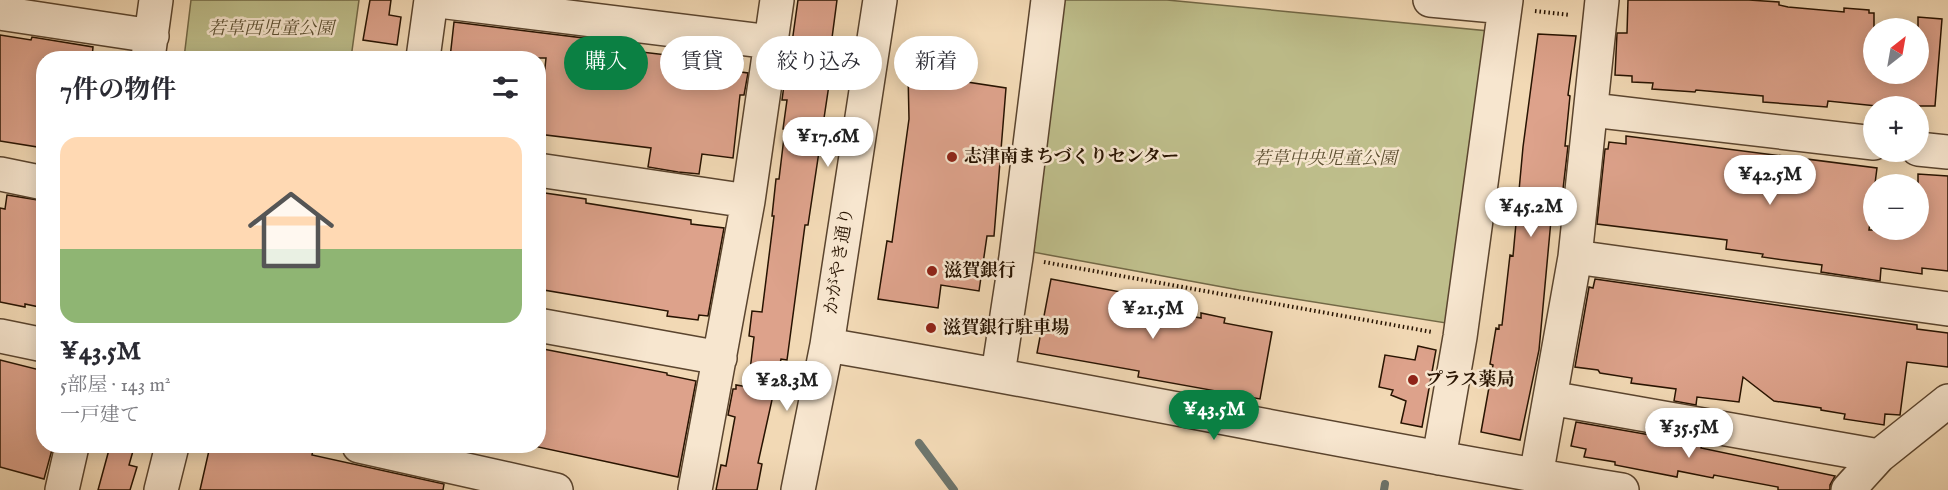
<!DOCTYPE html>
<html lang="ja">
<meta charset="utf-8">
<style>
body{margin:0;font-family:"IM FELL English","Noto Serif JP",serif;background:#f2f2f3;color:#2b2b33;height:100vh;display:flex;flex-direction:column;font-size:22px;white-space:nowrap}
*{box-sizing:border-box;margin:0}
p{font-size:20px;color:#7c7c81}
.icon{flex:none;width:33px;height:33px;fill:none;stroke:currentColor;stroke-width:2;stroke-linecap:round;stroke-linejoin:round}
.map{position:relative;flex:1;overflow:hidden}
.sheet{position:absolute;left:36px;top:51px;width:510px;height:402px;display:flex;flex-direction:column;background:#fff;border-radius:24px;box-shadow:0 3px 15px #0003}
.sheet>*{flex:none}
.guide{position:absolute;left:564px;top:36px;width:570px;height:54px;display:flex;gap:12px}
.needle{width:39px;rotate:31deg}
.buttons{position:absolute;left:1863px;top:18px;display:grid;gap:12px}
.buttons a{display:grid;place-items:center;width:66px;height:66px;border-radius:50%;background:#fff;box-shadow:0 3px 15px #0003;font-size:30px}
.price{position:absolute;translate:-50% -51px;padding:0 14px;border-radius:21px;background:#fff;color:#222;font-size:20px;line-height:39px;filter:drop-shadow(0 2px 3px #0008)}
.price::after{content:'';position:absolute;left:50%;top:36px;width:18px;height:14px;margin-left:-9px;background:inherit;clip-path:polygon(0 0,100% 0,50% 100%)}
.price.current{background:#0b8043;color:#fff}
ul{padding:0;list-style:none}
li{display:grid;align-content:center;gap:12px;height:318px;padding:0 24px}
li+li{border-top:2px solid #e1e1e2}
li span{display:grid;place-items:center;height:186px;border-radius:18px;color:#555}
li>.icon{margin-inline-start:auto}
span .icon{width:108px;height:108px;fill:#fffc;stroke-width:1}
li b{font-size:26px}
h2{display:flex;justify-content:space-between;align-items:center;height:72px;padding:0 24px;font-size:26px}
.pill{padding:0 21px;border-radius:27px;background:#fff;box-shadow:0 3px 15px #0003;font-size:21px;line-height:54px}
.pill.current{background:#0b8043;color:#fff}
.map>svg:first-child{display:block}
.green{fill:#bebe8b;stroke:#726846;stroke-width:1.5}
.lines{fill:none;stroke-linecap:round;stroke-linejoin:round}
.stream{stroke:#6e766e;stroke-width:8}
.building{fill:#dda28b;stroke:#271301;stroke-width:1.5}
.minor-casing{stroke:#5a442e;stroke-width:36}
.path{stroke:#271301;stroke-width:4;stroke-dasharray:1.5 3;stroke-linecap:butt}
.minor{stroke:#f7e6cf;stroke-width:33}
.poi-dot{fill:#8f2418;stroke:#f7e6cf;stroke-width:2}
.labels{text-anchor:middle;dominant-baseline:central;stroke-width:5;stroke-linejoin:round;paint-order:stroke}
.park-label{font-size:18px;font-style:italic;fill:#5c4f31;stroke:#f7e6cf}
.poi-label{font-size:18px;font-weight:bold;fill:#271301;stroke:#f7e6cf;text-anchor:start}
.street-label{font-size:18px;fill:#271301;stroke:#f7e6cf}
</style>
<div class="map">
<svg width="1948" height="490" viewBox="0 0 1948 490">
<rect width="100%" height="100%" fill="#f2d9b5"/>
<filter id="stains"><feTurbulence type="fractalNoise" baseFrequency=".00333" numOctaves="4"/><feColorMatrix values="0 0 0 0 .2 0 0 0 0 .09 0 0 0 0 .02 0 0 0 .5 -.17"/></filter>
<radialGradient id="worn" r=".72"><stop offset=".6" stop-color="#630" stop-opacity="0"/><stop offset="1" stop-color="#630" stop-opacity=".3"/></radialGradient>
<path class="green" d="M191,0H359L351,58H184Z
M1063,0H1167L1489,31L1446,323L1239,290L1027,251Z"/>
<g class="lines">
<path class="stream" d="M919,443L954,490
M1384,490L1385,484"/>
</g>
<path class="building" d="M370,0H391L389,15L401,17L397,45L363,40Z
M798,0H837L832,38H836L808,225H805L787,360L781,359L758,463L762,464L757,490H716L721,465L726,466L735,417L728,415L733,389H736V385L748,387L754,337L749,336L752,311L762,312L774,216H772L776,179H779L785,129H783L787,100H782L785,78H787Z
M1628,0H1749L1779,2V5L1788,7L1844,12V8L1869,10V13H1874V74H1918V17L1942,19L1935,106H1877L1828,101L1827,107L1763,102V96L1696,90L1695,92L1652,89L1653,83L1632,82V76L1615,75L1617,33H1627Z
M454,22L608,41V48L675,56L676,53L717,59V56L743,59L741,72L748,73L744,95H740L733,158L702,154L699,174L678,172L648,167L651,148L538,134L546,58H450Z
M1538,34L1576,36L1568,95L1570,96L1565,146H1568L1563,189L1554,188L1539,350L1520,440L1481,432L1493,365L1490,364L1496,328L1499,329V325H1502L1510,255L1513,256L1523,147Z
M0,35L31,40L32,37L93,47L92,58H44V148L0,141Z
M908,73L1006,88L994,236H987L979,291L941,285L938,308L878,299L887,241L892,242L909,119Z
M1626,136L1877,168L1869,230H1918V174L1948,176V271L1922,268V274L1881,268L1880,281L1821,272L1822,265L1762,257L1763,254L1726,249L1727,240L1597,224L1605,149H1608L1609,142L1626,144Z
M538,192L586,199V203L691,220V224L724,228L708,316L699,315L698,320L667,316L668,311L538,289Z
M7,195L44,201V308L25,304V307L0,302V208L5,209Z
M1051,279L1153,298L1151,309L1201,318V313L1225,318L1224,323L1272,332L1260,399L1138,377L1139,371L1037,353Z
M1595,279L1917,325V329L1948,333V367L1907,362L1900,415L1885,414L1884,425L1844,419L1845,414L1821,410V408L1774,401L1743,377L1739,402L1697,397L1696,405L1674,401L1676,389L1631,383L1632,378L1600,373L1598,370L1575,367L1589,287L1593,288Z
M1418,346L1436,350L1422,427L1401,423L1406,401L1391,395L1393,390L1379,387L1385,355L1415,360Z
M538,348L667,373V375L696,381L678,477L538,447Z
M0,360L44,371V446H53L44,479L0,467Z
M1576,422L1702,444L1701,448L1835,476L1830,485V490H1778V487L1714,475L1713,478L1678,471L1677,477L1615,465V462L1584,457L1586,449L1571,446Z
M110,446L133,451L129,465L137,467L130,490H98Z
M210,446H293L313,450L312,455L444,484L443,490H200Z"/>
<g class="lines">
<defs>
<path id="minor" d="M1430,0L1505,7
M0,13L152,36
M148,58L156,0
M423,58L431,0L771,42
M1592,110L1874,143
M1918,149L1948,152
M538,170L748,201
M0,174L44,183
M1575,257L1948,309
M538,325L720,358
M0,336L44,345
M827,345C1092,390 1356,446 1622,490
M998,374L1016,257L1048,0
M1550,398L1879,456
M359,446L556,490
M1439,458L1460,337L1506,0
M1536,476L1575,257L1602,0
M62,490L72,446
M161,490L172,446
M695,490L748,201L777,0
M798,490L827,345L880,0
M1848,490L1879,456L1948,401"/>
</defs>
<use href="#minor" class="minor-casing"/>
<path class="path" d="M1535,11L1570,15
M1044,262L1432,332"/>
<use href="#minor" class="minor"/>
</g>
<g class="poi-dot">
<circle cx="952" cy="157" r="6"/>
<circle cx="932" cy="271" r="6"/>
<circle cx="931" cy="328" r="6"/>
<circle cx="1413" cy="380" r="6"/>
</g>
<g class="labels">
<g class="park-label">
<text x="271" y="29">若草西児童公園</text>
<text x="1325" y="159">若草中央児童公園</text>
</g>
<g class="poi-label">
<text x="964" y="157">志津南まちづくりセンター</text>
<text x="944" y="271">滋賀銀行</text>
<text x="943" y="328">滋賀銀行駐車場</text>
<text x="1425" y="380">プラス薬局</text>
</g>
<g class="street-label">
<text transform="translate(840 261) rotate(-81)">かがやき通り</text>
</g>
</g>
<rect width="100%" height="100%" filter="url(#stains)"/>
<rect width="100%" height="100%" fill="url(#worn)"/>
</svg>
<div class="buttons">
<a><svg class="needle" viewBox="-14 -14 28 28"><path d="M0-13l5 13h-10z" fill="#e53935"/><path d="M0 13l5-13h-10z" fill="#7c7c81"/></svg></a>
<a>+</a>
<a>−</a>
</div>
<b class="price" style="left:828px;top:168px">¥17.6M</b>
<b class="price" style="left:1770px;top:206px">¥42.5M</b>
<b class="price" style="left:1531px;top:238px">¥45.2M</b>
<b class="price" style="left:1153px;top:340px">¥21.5M</b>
<b class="price" style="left:787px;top:412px">¥28.3M</b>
<b class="price current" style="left:1214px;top:441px">¥43.5M</b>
<b class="price" style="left:1689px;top:459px">¥35.5M</b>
<div class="guide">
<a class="pill current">購入</a>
<a class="pill">賃貸</a>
<a class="pill">絞り込み</a>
<a class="pill">新着</a>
</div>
<section class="sheet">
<h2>7件の物件<svg class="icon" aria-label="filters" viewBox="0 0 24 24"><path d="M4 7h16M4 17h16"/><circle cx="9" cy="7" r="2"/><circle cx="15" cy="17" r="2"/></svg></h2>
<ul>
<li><span style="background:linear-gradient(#ffd9b3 60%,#8fb573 0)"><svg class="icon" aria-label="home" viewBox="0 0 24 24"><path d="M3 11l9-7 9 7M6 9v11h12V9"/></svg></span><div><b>¥43.5M</b><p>5部屋 · 143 m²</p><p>一戸建て</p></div></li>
</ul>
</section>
</div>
